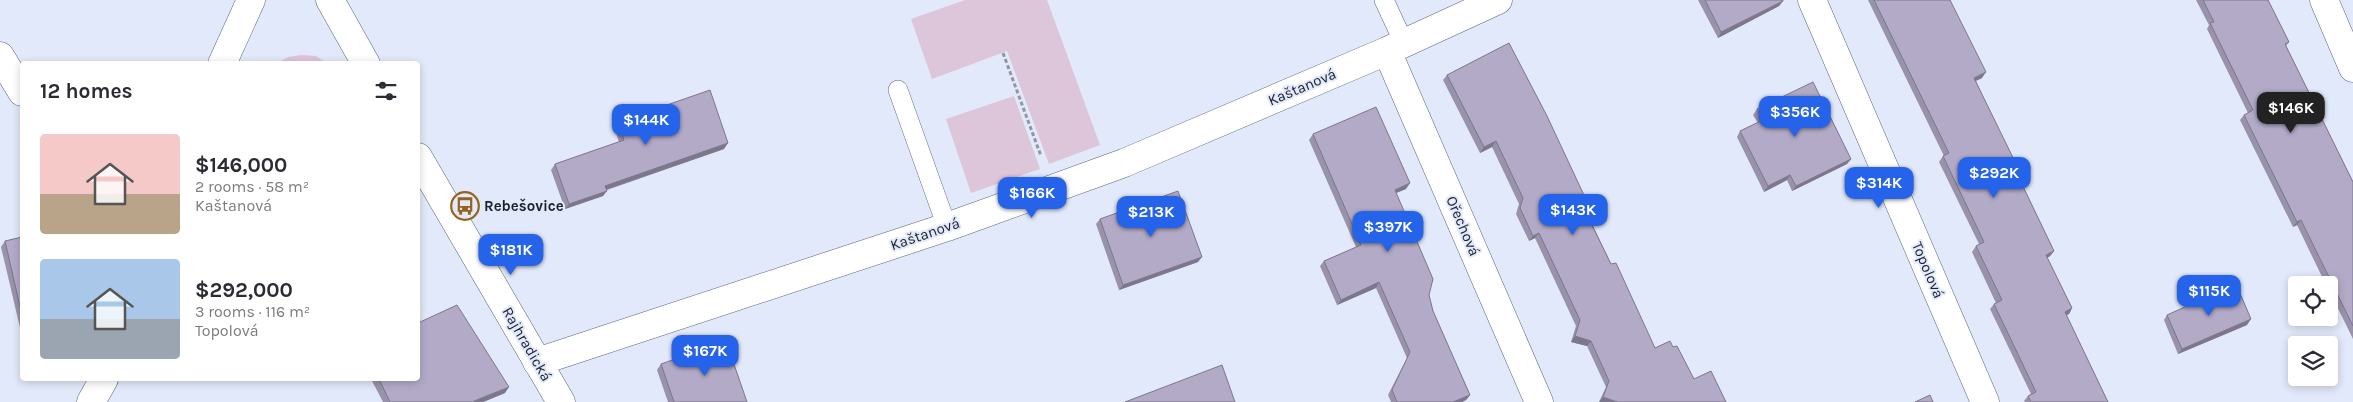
<!DOCTYPE html>
<meta charset="utf-8">
<style>
body{margin:0;font-family:Karla,sans-serif;background:#f7f7f7;color:#2b2b33;height:100vh;display:flex;flex-direction:column;font-size:19px;white-space:nowrap}
*{box-sizing:border-box;margin:0}
p{font-size:16px;color:#7c7c81}
.icon{flex:none;width:28px;height:28px;fill:none;stroke:currentColor;stroke-width:2;stroke-linecap:round;stroke-linejoin:round}
.map{position:relative;flex:1;overflow:hidden}
.details{position:absolute;left:20px;top:61px;width:400px;height:320px;display:flex;flex-direction:column;background:#fff;border-radius:5px;box-shadow:0 2px 8px #0003}
.details>*{flex:none}
.buttons{position:absolute;left:2288px;top:276px;display:grid;gap:10px}
.buttons a{display:grid;place-items:center;width:50px;height:50px;border-radius:5px;background:#fff;box-shadow:0 2px 8px #0003;font-size:25px}
.price{position:absolute;translate:-50% -42px;padding:0 11px;border-radius:10px;background:#2563eb;color:#fff;font-size:16px;line-height:32px;filter:drop-shadow(0 1px 2px #0008)}
.price::after{content:'';position:absolute;left:50%;top:30px;width:15px;height:11px;margin-left:-8px;background:inherit;clip-path:polygon(0 0,100% 0,50% 100%)}
.price.active{background:#222;color:#fff}
ul{padding:0;list-style:none}
li{display:flex;align-items:center;gap:15px;height:125px;padding:0 20px}
li span{display:grid;place-items:center;flex:none;width:140px;height:100px;border-radius:5px;color:#555}
li>.icon{margin-inline-start:auto}
span .icon{width:60px;height:60px;fill:#fffc;stroke-width:1}
li b{font-size:21px}
h2{display:flex;justify-content:space-between;align-items:center;height:60px;padding:0 20px;font-size:21px}
.map>svg:first-child{display:block}
.green{fill:#ddc5da}
.lines{fill:none;stroke-linecap:round;stroke-linejoin:round}
.lane-casing{stroke:#5a657e;stroke-width:20}
.street-casing{stroke:#5a657e;stroke-width:29}
.secondary-casing{stroke:#5a657e;stroke-width:29}
.path{stroke:#9097a5;stroke-width:3;stroke-dasharray:4 2.5;stroke-linecap:butt}
.lane{stroke:#fff;stroke-width:19}
.street{stroke:#fff;stroke-width:28}
.secondary{stroke:#fff;stroke-width:28}
.wall{fill:#9992ab}
.shaded-wall{fill:#7d778b}
.building{fill:#b2aac7;stroke:#7d778b}
.labels{text-anchor:middle;dominant-baseline:central;stroke-width:4;stroke-linejoin:round;paint-order:stroke}
.street-label{font-size:15px;fill:#1b202a;stroke:#e1e9fa}
.poi-label{font-size:15px;font-weight:bold;fill:#1b202a;stroke:#e1e9fa;text-anchor:start}
</style>
<div class="map">
<svg width="2353" height="402" viewBox="0 0 2353 402">
<rect width="100%" height="100%" fill="#e1e9fa"/>
<path class="green" d="M965,0H1047L1100,145L1049,164L1007,51L932,79L911,19Z
M301,55L316,56L328,64H276L288,57Z
M1014,96L1040,169L971,193L946,119Z"/>
<g class="lines">
<defs>
<path id="lane" d="M1384,0L1404,43
M898,90L947,227"/>
<path id="street" d="M1812,0L1985,402
M2324,0L2353,68
M1387,51L1539,402
M0,56L22,92
M222,64L251,0
M537,362L947,227L1124,163L1387,51L1498,0
M91,402L104,379"/>
<path id="secondary" d="M330,0L366,64
M418,157L561,402"/>
</defs>
<use href="#lane" class="lane-casing"/>
<use href="#street" class="street-casing"/>
<use href="#secondary" class="secondary-casing"/>
<path class="path" d="M1003,53L1041,156"/>
<use href="#lane" class="lane"/>
<use href="#street" class="street"/>
<use href="#secondary" class="secondary"/>
</g>
<path class="wall" d="M1698,0H1783V1L1779,6L1718,38Z
M1868,0H1950L1982,78L1976,81L2018,177L2054,251L2050,256L2047,258L2072,308L2069,314L2066,315L2108,402H2025L2024,401L2028,396L2031,394L1990,309L1994,304L1996,303L1972,252L1976,246L1979,244L1939,162L1943,156H1944Z
M2196,0H2268L2289,42L2286,46L2353,182V339L2329,290V285H2326L2297,225L2293,227L2240,120L2244,115L2248,113L2207,29L2209,25Z
M1447,75L1587,213L1611,264L1655,348L1673,347L1694,379L1726,402H1599L1606,387L1587,346L1571,342L1576,326L1535,238L1529,241L1516,214L1519,204L1492,147L1480,153L1443,80Z
M1757,109L1851,159L1847,164L1792,191L1787,180L1764,192L1737,137L1740,131L1758,123L1753,115Z
M618,122L724,149L607,190L603,196L565,209L551,170L555,164L619,142L614,127Z
M1313,134L1406,189L1396,193L1429,295L1433,311L1470,395L1466,400L1462,402H1391L1388,395L1407,358L1376,288L1337,305L1320,266L1324,261L1356,247L1309,140Z
M1100,219L1198,262L1119,290L1096,224Z
M22,237V336L1,247L5,241Z
M2167,315L2247,325L2178,354L2164,320Z
M661,364L747,402H668L657,370Z
M371,379H418L505,393L483,402H383Z"/>
<path class="shaded-wall" d="M1783,1L1779,6L1718,38L1721,32Z
M1986,72L1982,78L1970,83L1974,78Z
M1496,141L1492,147L1480,153L1484,147Z
M728,143L724,149L602,191L605,186Z
M1851,159L1847,164L1792,191L1796,186Z
M1790,175L1787,180L1764,192L1768,186Z
M1410,183L1406,189L1391,195L1395,190Z
M607,191L603,196L565,209L569,204Z
M2301,220L2297,225L2293,227L2297,222Z
M1539,233L1535,238L1529,241L1533,236Z
M2054,251L2050,256L2042,261L2046,255Z
M1202,257L1198,262L1119,290L1123,285Z
M1379,282L1376,288L1337,305L1341,300Z
M2072,308L2069,314L2061,318L2065,312Z
M2251,319L2247,325L2178,354L2182,349Z
M1575,336L1591,341L1587,346L1571,342Z
M509,387L505,393L483,402H473Z
M1470,395L1466,400L1462,402H1453Z
M1603,397L1617,402H1599Z"/>
<path class="building" d="M1705,0H1783V1L1721,32Z
M1874,0H1950L1986,72L1974,78L2021,174L2018,176L2054,251L2046,255L2072,308L2065,312L2108,402H2031L2028,396L2036,392L1994,304L2002,300L1976,246L1984,242L1943,156L1949,153Z
M2203,0H2268L2289,42L2285,44L2353,182V326L2301,220L2297,222L2244,115L2253,110L2210,23L2214,22Z
M1509,43L1547,116L1590,208L1585,211L1611,264L1616,263L1655,348L1670,341L1673,347L1677,346L1694,379L1711,371L1726,402H1617L1603,397L1609,381L1591,341L1575,336L1580,320L1539,233L1533,236L1520,208L1523,198L1496,141L1484,147L1447,75Z
M1813,82L1851,159L1796,186L1790,175L1768,186L1740,131L1763,120L1757,109Z
M710,90L728,143L605,186L607,191L569,204L555,164L624,140L618,122Z
M1376,107L1410,183L1395,190L1433,279L1429,295L1433,311L1470,395L1453,402H1397L1392,390L1410,352L1379,282L1341,300L1324,261L1361,245L1313,134Z
M1178,191L1202,257L1123,285L1100,219Z
M22,237V315L5,241Z
M2236,284L2251,319L2182,349L2167,315Z
M457,305L509,387L474,401V402H390L379,379H418V323Z
M726,341L747,402H674L661,364Z
M1222,365L1235,402H1125Z
M1930,395L1933,402H1915Z"/>
<defs>
<symbol id="bus-ring" viewBox="-11 -11 22 22"><circle r="9.5" fill="#e1e9fa" stroke="#976119" stroke-width="1.5"/><path d="M-5-6H5V4H4V6H2V4H-2V6H-4V4H-5ZM-3.5-4V0h7V-4ZM-3.5 1.2v1.5H-2V1.2ZM2 1.2v1.5H3.5V1.2Z" fill="#976119"/></symbol>
</defs>
<g fill-rule="evenodd">
<use href="#bus-ring" x="449" y="190" width="32" height="32"/>
</g>
<g class="labels">
<g class="street-label">
<text transform="translate(1302 87) rotate(-23)">Kaštanová</text>
<text transform="translate(1463 226) rotate(67)">Ořechová</text>
<text transform="translate(925 234) rotate(-19)">Kaštanová</text>
<text transform="translate(1928 270) rotate(67)">Topolová</text>
<text transform="translate(527 344) rotate(60)">Rajhradická</text>
</g>
<g class="poi-label">
<text x="484" y="206">Rebešovice</text>
</g>
</g>
</svg>
<div class="buttons">
<a><svg class="icon" aria-label="locate" viewBox="0 0 24 24"><circle cx="12" cy="12" r="6"/><path d="M12 2v4M12 18v4M2 12h4M18 12h4"/></svg></a>
<a><svg class="icon" aria-label="layers" viewBox="0 0 24 24"><path d="M12 4l9 5-9 5-9-5zM3 14l9 5 9-5"/></svg></a>
</div>
<b class="price active" style="left:2291px;top:134px">$146K</b>
<b class="price" style="left:1795px;top:138px">$356K</b>
<b class="price" style="left:646px;top:146px">$144K</b>
<b class="price" style="left:1994px;top:199px">$292K</b>
<b class="price" style="left:1879px;top:209px">$314K</b>
<b class="price" style="left:1032px;top:219px">$166K</b>
<b class="price" style="left:1573px;top:236px">$143K</b>
<b class="price" style="left:1151px;top:238px">$213K</b>
<b class="price" style="left:1388px;top:253px">$397K</b>
<b class="price" style="left:511px;top:276px">$181K</b>
<b class="price" style="left:2209px;top:317px">$115K</b>
<b class="price" style="left:705px;top:377px">$167K</b>
<section class="details">
<h2>12 homes<svg class="icon" aria-label="filters" viewBox="0 0 24 24"><path d="M4 7h16M4 17h16"/><circle cx="9" cy="7" r="2"/><circle cx="15" cy="17" r="2"/></svg></h2>
<ul>
<li><span style="background:linear-gradient(#f6c9c9 60%,#b9a48a 0)"><svg class="icon" aria-label="home" viewBox="0 0 24 24"><path d="M3 11l9-7 9 7M6 9v11h12V9"/></svg></span><div><b>$146,000</b><p>2 rooms · 58 m²</p><p>Kaštanová</p></div></li>
<li><span style="background:linear-gradient(#a9c7e8 60%,#9aa5b1 0)"><svg class="icon" aria-label="home" viewBox="0 0 24 24"><path d="M3 11l9-7 9 7M6 9v11h12V9"/></svg></span><div><b>$292,000</b><p>3 rooms · 116 m²</p><p>Topolová</p></div></li>
</ul>
</section>
</div>
